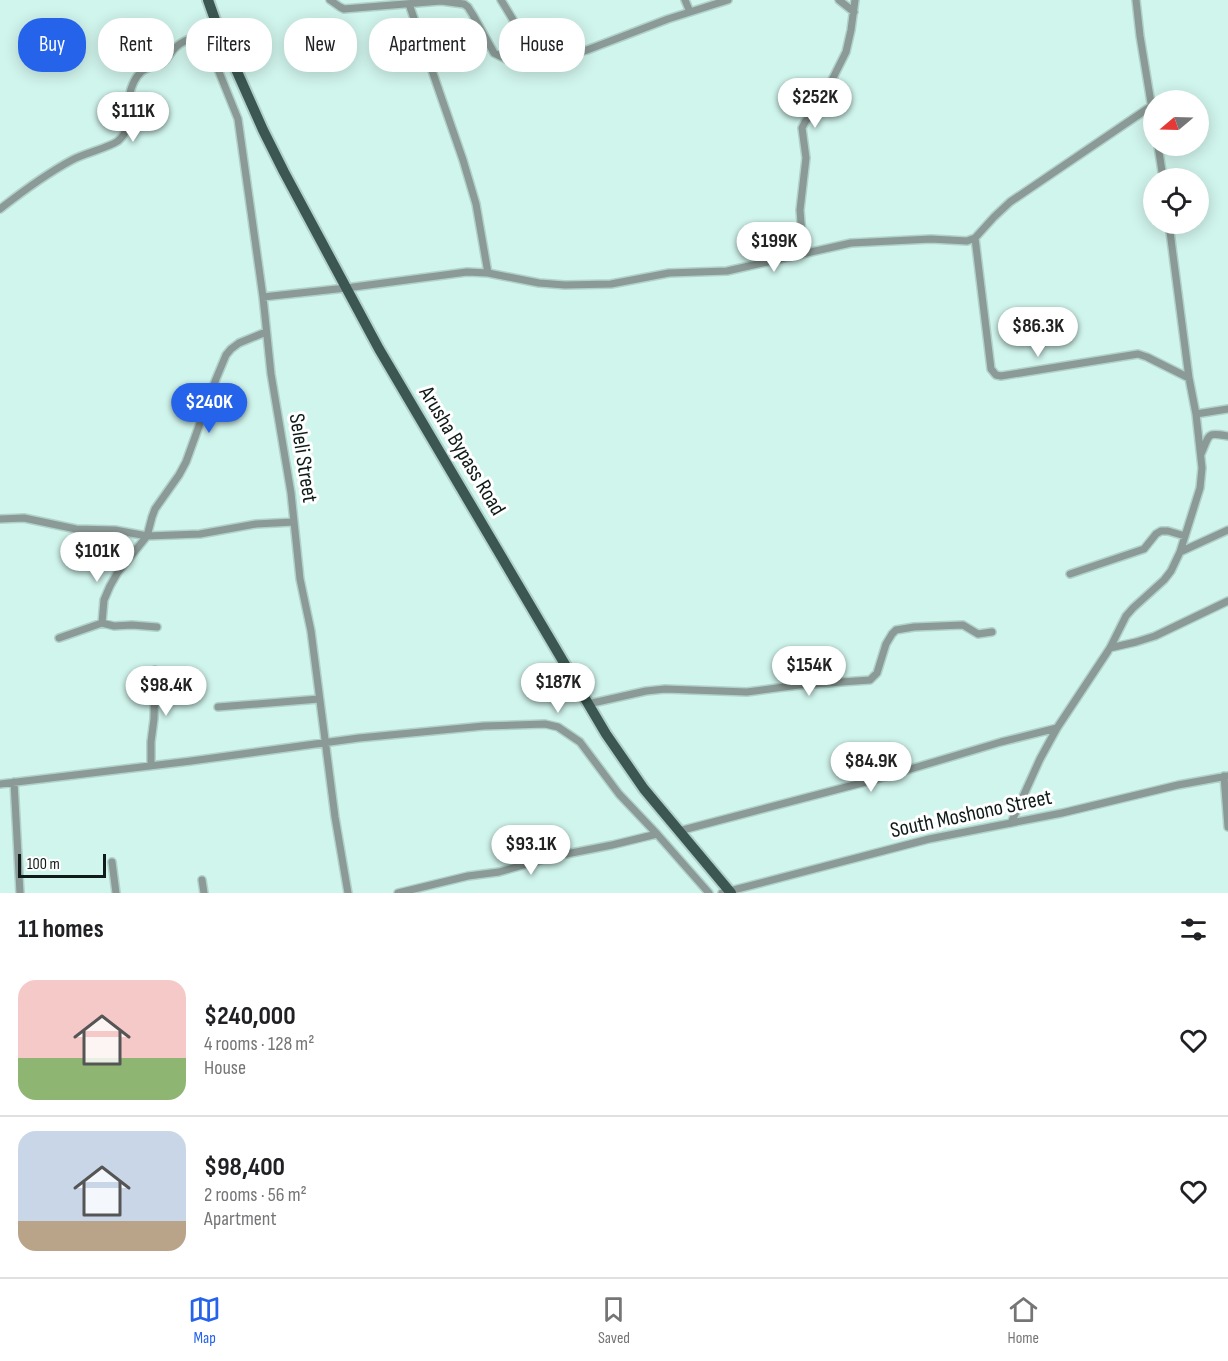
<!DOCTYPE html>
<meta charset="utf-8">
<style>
body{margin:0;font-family:"Sofia Sans Condensed",sans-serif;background:#f2f2f2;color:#202124;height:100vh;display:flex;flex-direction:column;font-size:22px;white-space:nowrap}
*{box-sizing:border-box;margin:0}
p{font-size:20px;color:#757577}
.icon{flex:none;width:33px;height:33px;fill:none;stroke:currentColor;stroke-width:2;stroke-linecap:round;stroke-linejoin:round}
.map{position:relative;height:893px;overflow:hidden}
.details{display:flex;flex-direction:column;background:#fff;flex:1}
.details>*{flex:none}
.guide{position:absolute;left:18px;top:18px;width:600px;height:54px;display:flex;gap:12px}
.needle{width:39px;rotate:251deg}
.buttons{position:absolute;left:1143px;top:90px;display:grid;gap:12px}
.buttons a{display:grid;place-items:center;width:66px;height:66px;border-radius:50%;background:#fff;box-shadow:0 3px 15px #0003;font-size:30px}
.scale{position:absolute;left:18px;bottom:15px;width:88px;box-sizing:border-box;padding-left:6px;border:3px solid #0e1b18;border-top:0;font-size:16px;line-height:21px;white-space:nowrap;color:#0e1b18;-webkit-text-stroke:4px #fff;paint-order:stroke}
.price{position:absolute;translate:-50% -51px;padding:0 14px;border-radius:21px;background:#fff;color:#222;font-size:20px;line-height:39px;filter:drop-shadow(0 2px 3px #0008)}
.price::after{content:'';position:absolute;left:50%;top:36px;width:18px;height:14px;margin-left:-9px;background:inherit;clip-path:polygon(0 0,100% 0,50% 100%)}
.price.on{background:#2563eb;color:#fff}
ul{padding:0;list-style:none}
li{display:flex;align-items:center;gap:18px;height:150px;padding:0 18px}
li+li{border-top:2px solid #e0e0e0}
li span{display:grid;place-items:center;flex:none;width:168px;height:120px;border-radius:18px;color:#555}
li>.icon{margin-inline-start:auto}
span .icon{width:72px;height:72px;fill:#fffc;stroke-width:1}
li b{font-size:26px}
h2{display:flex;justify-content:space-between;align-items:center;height:72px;padding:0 18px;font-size:26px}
.pill{padding:0 21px;border-radius:24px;background:#fff;box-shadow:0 3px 15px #0003;font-size:21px;line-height:54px}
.pill.on{background:#2563eb;color:#fff}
.menu{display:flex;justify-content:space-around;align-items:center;height:84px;border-top:2px solid #e0e0e0;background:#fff;font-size:16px;color:#757577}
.menu a{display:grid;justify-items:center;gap:3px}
.menu .on{color:#2563eb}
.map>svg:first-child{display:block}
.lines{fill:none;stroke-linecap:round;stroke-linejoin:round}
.street-casing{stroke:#b1d2ca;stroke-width:10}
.primary-casing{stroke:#b1d2ca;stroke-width:14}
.street{stroke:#8b9a96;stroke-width:7}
.primary{stroke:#3c5751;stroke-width:10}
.labels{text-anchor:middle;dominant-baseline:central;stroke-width:6;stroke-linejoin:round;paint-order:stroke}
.street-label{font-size:22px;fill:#0e1b18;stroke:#fff}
</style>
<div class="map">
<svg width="1228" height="893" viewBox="0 0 1228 893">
<rect width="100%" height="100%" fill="#d0f5ec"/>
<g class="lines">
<defs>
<path id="street" d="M330,0L340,7L344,9L441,1L464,4L468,7L473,15L494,53L510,61L528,62L548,60L587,50L668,19L728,0
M501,0L512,18L534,61
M685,0L690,12
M839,0L854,12
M1136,0L1140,36L1154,121
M409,4L463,160L476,204L488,273
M219,32L215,54L217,67L238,119L263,297L271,374L291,493L300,579L311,631L335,817L348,893
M1158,146L1163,178
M0,209C23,191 46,174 72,160C85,153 108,148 118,141C134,128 126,106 131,89C134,80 139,71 148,68C152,66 157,66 161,64C168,60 170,52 176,47C187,37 204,34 219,32
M975,238L991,369L996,375L1001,376L1138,354L1147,357L1189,378
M791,256L801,244L802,235L800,210L806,158L802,128L805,122L823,98L846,52L851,30L855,0
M263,297L346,288L467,272L488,273L539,283L565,285L611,284L669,273L727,271L851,243L931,239L967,241L975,238L994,217L1010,202L1150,107
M1196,414L1228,409
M1201,454C1210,434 1206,432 1228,436
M0,519L24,518L76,529L115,530L147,536L200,534L256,524L294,522
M1180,552L1228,530
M1070,574L1144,549L1156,534L1161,531H1168L1185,536
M102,623L114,626L132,625L157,627
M59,638L102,623L104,600L110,586L118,572L147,536L152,517L155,509L179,475L186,462L216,379L226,355L231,349L239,343L266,332
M1110,648L1136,642L1155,636L1228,601
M588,704L646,691L665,689L747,692L799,685L870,680L877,673L886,644L892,634L896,630L914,627L963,625L978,634L992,632
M218,707L319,699
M151,765V742L154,719L155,670
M1224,776L1228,827
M14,782L20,893
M0,784L191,761L359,738L484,726L545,724L558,727L580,742L619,794L657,834L709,893
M1011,823L1040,759L1057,728L1110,648L1126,616L1133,608L1164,580L1171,571L1180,552L1200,488L1202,468L1196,414L1189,378L1169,224
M679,831L877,779L1001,742L1057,728
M112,862L116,893
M202,880L204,893
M398,893L468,876L499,872L551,857L612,845L657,834
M722,893L929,839L1062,813L1178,785L1228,776"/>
<path id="primary" d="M208,0L219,31L263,130L284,172L379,349L606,734L644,789L731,893"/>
</defs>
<use href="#street" class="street-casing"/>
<use href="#primary" class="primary-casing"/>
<use href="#street" class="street"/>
<use href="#primary" class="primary"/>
</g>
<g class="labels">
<g class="street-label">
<text transform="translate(462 451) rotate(59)">Arusha Bypass Road</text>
<text transform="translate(303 458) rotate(81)">Seleli Street</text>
<text transform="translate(971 814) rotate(-12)">South Moshono Street</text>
</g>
</g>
</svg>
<div class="buttons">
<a><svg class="needle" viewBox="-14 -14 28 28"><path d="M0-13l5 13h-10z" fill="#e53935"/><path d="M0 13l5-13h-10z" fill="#757577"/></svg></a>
<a><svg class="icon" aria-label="locate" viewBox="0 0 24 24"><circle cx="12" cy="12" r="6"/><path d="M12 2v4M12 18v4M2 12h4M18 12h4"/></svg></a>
</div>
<div class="scale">100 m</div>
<b class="price" style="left:815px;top:129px">$252K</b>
<b class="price" style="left:133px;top:143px">$111K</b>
<b class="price" style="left:774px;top:273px">$199K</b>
<b class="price" style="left:1038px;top:358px">$86.3K</b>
<b class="price on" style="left:209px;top:434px">$240K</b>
<b class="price" style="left:97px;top:583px">$101K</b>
<b class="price" style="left:809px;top:697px">$154K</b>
<b class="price" style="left:558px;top:714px">$187K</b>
<b class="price" style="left:166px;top:717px">$98.4K</b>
<b class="price" style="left:871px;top:793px">$84.9K</b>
<b class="price" style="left:531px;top:876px">$93.1K</b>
<div class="guide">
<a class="pill on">Buy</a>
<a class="pill">Rent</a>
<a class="pill">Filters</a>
<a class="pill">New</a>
<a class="pill">Apartment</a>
<a class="pill">House</a>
</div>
</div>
<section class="details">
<h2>11 homes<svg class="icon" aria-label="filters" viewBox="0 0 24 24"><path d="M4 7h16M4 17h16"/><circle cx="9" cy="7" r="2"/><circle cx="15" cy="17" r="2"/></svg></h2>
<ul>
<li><span style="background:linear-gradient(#f6c9c9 65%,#8fb573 0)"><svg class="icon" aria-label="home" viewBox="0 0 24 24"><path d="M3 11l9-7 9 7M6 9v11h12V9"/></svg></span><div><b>$240,000</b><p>4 rooms · 128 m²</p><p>House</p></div><svg class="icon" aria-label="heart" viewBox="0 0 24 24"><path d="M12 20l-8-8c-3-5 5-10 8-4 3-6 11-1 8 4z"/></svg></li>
<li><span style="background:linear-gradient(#c9d6e8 75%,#b9a48a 0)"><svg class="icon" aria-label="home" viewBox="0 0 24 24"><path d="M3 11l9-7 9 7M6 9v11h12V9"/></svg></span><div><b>$98,400</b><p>2 rooms · 56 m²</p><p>Apartment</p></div><svg class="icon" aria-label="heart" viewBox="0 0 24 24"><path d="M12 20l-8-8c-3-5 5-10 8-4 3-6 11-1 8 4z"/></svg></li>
</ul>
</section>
<nav class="menu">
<a class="on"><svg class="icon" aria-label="map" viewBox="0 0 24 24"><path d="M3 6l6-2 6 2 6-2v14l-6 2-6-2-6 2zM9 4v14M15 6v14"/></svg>Map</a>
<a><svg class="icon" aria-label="saved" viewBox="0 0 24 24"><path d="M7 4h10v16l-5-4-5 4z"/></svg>Saved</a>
<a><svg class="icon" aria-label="home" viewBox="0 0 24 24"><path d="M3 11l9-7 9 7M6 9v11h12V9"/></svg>Home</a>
</nav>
